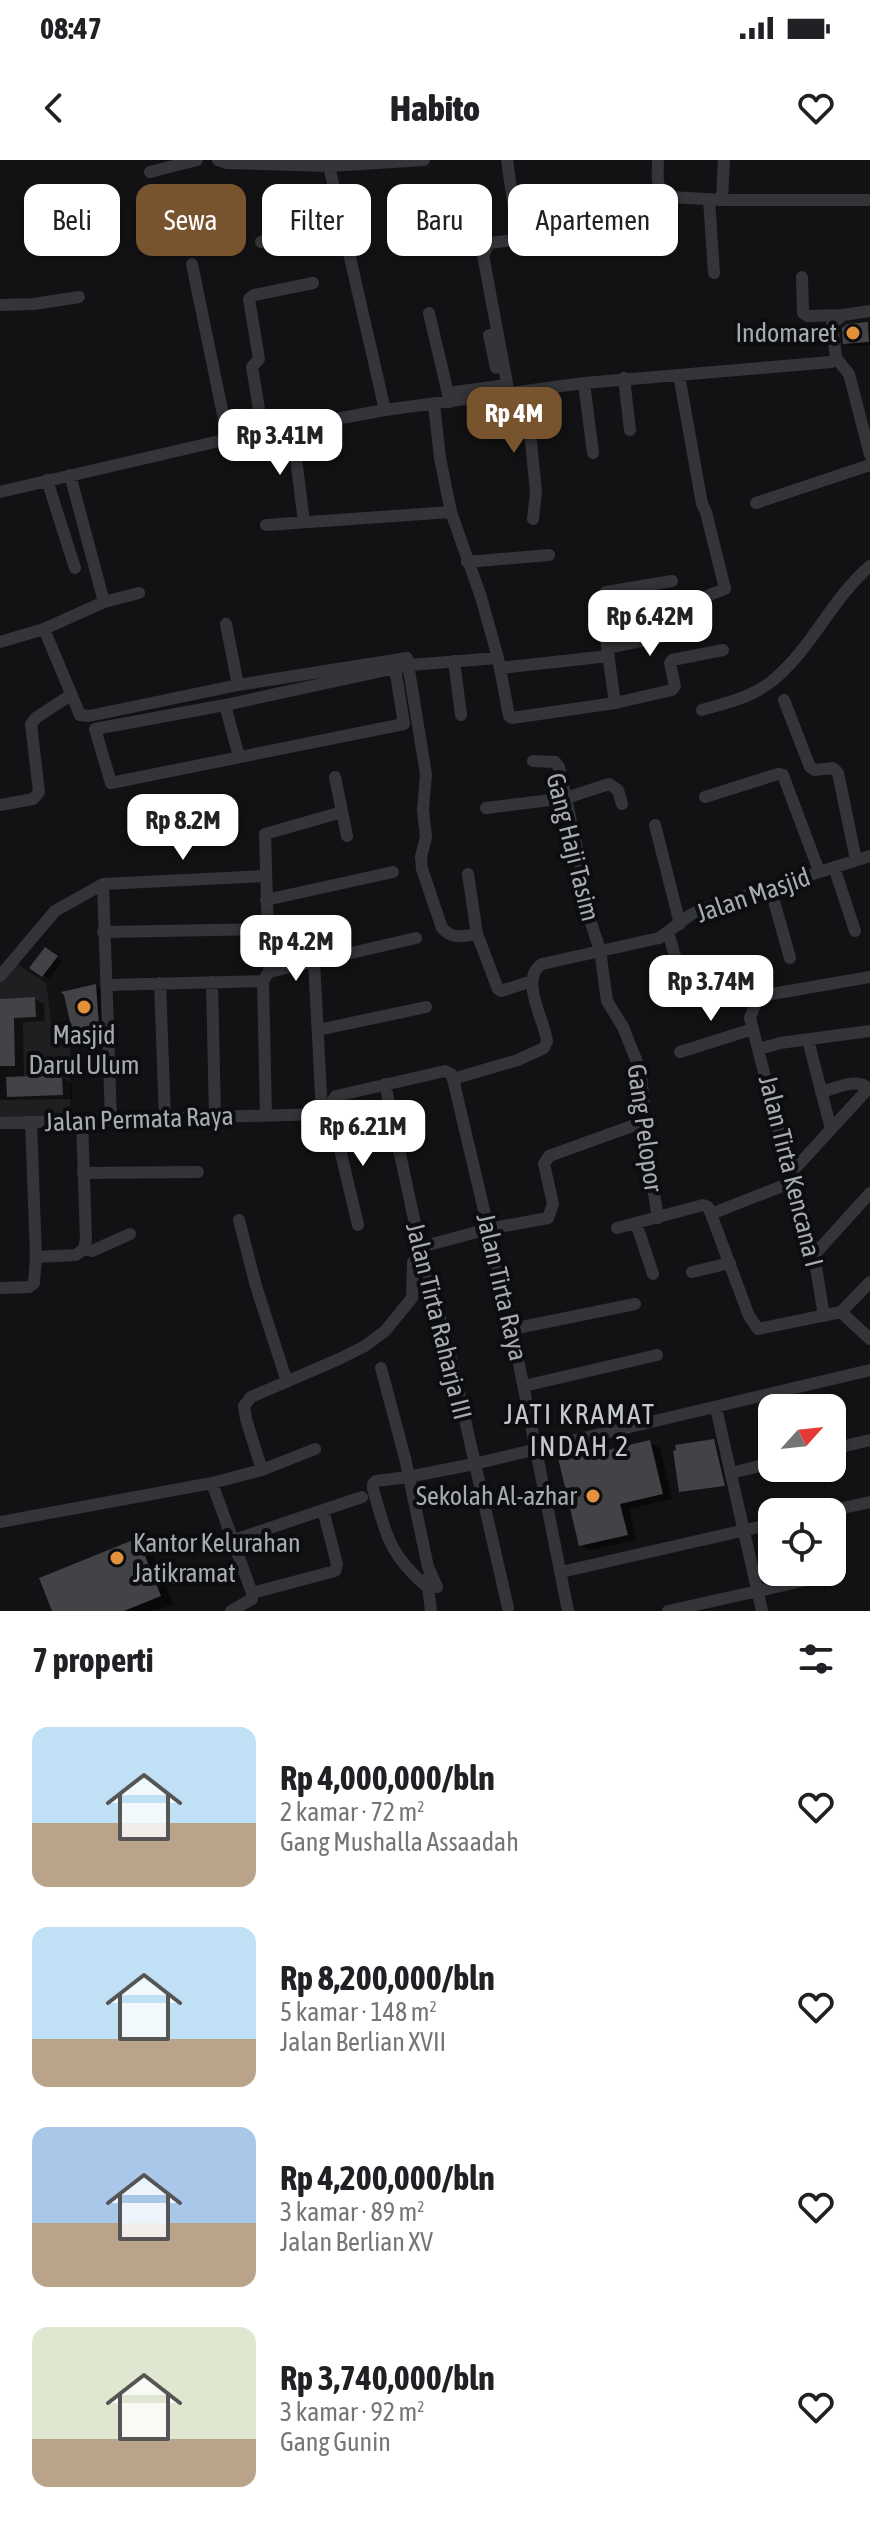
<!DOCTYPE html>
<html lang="id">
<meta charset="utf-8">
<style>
body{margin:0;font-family:"Asap Condensed",sans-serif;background:#f6f6f6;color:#202124;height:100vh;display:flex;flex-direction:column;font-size:30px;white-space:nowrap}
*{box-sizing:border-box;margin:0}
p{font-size:26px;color:#757577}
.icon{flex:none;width:44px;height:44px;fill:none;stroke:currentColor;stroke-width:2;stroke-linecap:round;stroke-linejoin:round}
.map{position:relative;height:1451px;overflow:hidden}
.drawer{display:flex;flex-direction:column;background:#fff;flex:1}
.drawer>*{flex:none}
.guide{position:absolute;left:24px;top:24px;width:822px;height:72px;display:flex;gap:16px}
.needle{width:52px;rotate:63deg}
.tools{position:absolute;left:758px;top:1234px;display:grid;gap:16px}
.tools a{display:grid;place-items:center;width:88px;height:88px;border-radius:16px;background:#fff;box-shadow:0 2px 6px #0004;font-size:40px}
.price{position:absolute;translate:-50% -68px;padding:0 18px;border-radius:16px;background:#fff;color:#222;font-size:26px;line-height:52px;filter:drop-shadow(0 2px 4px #0008)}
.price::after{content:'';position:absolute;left:50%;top:48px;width:24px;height:18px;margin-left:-12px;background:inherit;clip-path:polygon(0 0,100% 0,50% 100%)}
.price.on{background:#78542e;color:#fff}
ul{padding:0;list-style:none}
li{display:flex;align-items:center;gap:24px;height:200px;padding:0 32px}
li span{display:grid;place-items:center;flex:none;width:224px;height:160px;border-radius:16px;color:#555}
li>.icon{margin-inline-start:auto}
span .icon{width:96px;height:96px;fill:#fffc;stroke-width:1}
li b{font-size:34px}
h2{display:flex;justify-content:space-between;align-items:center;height:96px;padding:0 32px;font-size:34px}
.pill{padding:0 28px;border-radius:16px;background:#fff;box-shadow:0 2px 6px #0004;font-size:28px;line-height:72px}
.pill.on{background:#78542e;color:#fff}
.status{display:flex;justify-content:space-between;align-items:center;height:56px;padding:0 40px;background:#fff;direction:ltr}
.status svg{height:22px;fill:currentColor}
header{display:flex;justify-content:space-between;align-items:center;height:104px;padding:0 32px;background:#fff;font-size:36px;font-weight:800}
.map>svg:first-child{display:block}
.built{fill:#1e1f20}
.shadow{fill:#0007}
.building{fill:#414346}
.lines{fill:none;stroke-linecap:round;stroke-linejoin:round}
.street{stroke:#333538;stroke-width:12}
.poi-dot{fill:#e3923b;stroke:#0d0d0f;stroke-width:3}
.labels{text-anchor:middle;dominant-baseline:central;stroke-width:8;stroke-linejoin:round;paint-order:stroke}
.poi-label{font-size:26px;fill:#a5abb3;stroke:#0d0d0f;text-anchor:end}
.street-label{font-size:26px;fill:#a5abb3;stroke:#0d0d0f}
.neighbourhood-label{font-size:28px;letter-spacing:2px;fill:#c5c9cf;stroke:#0d0d0f}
</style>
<div class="status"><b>08:47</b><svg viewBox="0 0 49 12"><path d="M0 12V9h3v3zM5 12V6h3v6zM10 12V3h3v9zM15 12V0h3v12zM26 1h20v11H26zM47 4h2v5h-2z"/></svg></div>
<header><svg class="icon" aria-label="back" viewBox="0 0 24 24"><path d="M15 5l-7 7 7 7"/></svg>Habito<svg class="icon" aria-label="heart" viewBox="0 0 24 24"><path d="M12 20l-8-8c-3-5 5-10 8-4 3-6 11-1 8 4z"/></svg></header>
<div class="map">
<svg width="870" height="1451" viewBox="0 0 870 1451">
<rect width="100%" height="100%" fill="#121214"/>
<path class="built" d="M17,804L46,823L54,880L70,879V955L0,958V820Z"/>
<path class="shadow" d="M867,164L870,166V185L851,186L845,182Z
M52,793L62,801L49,819L43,816Z
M96,826L109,834L112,871L88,877L74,869Z
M35,839L44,844L45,861L23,862L24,918L62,917L71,923L72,939L0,940V861Z
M713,1281L716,1283L726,1327L681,1331Z
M650,1283L660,1288L672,1339L629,1349L636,1380L590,1390L581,1385L607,1289L611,1292Z
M138,1380L151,1388L173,1444L156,1451H54Z"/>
<path class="building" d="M868,162L869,182L843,184L842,168L847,164Z
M45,787L58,796L42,817L29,808Z
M96,824L99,864L72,870L64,835L61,832Z
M35,837L36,857L14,858L15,906H0V839Z
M62,915L63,935L7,937L6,917Z
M714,1279L725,1326L679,1332L673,1291L676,1290L675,1285Z
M650,1280L663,1334L620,1344L628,1375L579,1386L558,1298L607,1287L608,1290Z
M138,1378L161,1436L124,1451H52L39,1418Z"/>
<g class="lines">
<path class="street" d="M218,0L227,3L329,6L424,0
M507,0L518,77L514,80L489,83L483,95L509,234
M658,0C658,15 654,32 671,37L722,40H870
M329,6L385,250
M150,12L197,0
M709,40L714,113
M722,40L724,0
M261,82L344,71
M192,104L228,279
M802,117L803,153L808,156L843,155
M0,145L34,144L79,137
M870,151L843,155L832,164L836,198L849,214L870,295
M429,153L450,242
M489,175L496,208
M679,215L702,344L706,352L725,429L709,435
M624,218L630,270
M584,223L593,293
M526,231L536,332L533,359
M448,233L499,226
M434,244L440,298L451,352L481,437L498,498L509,556L512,558L615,543L672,530L675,526L670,503L672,500L723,490
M292,267L304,362
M263,273L252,207L259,199L249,139L254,135L313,123
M70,315L104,442
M47,320L75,408
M0,332L228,279L385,250L584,223L831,202L836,198
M756,343L870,305
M266,365L451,352
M467,402L549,395
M226,464L238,525
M44,469L104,442L139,433
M0,482L44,469L80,555L89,556L238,525L407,498L426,614L423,650L426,677L421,697L422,709L442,768C453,780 463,776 477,774L498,829L501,831L532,821
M608,488L685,472
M454,501L461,555
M395,508L404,564L111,623L95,569L225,545L410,505L498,498
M500,508L609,496
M784,540L810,607L815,610L833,608L838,613L856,700
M615,543L600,437L606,432L672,421
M225,545L239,597
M702,550C726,543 753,537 772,521C812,489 831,439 870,406
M533,601L555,602L559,607L582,711L587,751L600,790L607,841L623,867L641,912L649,1004L658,1058
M335,617L347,676
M705,637L778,614L783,615L819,711
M0,645L33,639L39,632L31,564L37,557L71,535
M486,648L566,638L609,624L618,630L622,644
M655,665L680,764
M834,707L855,771
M468,714L477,774
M103,724L111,960
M770,727L790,798
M266,740L393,712
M103,772L267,769
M668,772L688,841
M314,800L322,954
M269,812L265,674L342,652
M0,816L55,751L103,724L265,716
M263,821L266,956
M212,822L215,957
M160,823L165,959
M108,825L263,821L269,812L416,778
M318,870L426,847
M808,880L831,969
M759,889L780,883L870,871
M680,892L753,869
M453,919L512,1169L568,1451
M453,919L518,900L544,888L547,881L545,872C540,853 521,817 542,804L659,778C674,769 685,756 700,750L870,696
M385,924L415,1064L449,1190L508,1448
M329,943L358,1065
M0,963L322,954L336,936L445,911L451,914L453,919
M83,1013L198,1012
M790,1014L866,931L865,926C853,919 834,929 821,932
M711,1054L795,1021
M239,1060L256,1126L287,1222
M636,1063L653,1114
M617,1068L703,1045L708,1047L711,1054L749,1156L758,1169L841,1152
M84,1089L92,1091L130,1074
M814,1095L870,1033
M36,1097L76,1095L84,1089L86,1079L82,960
M692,1112L730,1103
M0,1128L29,1127L34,1123L36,1097L31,962
M841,1152L870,1122
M841,1152L870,1179
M824,1156L814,1095L795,1021L790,1014L750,858L756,842L766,835L870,817
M512,1169L635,1144
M381,1208L405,1298L428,1407L437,1427
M524,1226L657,1195
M716,1248L762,1451
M832,1289L870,1280
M262,1310L315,1289
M731,1313L772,1303
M212,1323L252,1433V1439L231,1451
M824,1352L870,1342
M0,1362L212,1323L262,1310L246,1259L244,1246L251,1237L339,1199L365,1186L385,1171L412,1138L413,1103L421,1087L488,1069L548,1058L553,1044L544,1004L549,996L646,961
M234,1380L362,1337
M561,1412L772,1364
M427,1419L431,1451
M426,1426C388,1393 386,1374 373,1329V1324L376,1321L408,1317L474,1304L870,1210
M252,1433L335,1411L337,1404L323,1350
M668,1451L829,1415"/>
</g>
<g class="poi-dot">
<circle cx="853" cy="173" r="8"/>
<circle cx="84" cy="847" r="8"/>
<circle cx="593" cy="1336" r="8"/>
<circle cx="117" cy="1398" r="8"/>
</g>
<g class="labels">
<g class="poi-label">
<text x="837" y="173">Indomaret</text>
<text x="84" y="875" text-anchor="middle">Masjid<tspan x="84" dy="30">Darul Ulum</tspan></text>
<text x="577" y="1336">Sekolah Al-azhar</text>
<text x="133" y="1383" text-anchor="start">Kantor Kelurahan<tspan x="133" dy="30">Jatikramat</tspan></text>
</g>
<g class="street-label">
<text transform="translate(573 687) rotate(76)">Gang Haji Tasim</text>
<text transform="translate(753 735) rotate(-19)">Jalan Masjid</text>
<text transform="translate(139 959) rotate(-2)">Jalan Permata Raya</text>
<text transform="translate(645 968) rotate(82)">Gang Pelopor</text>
<text transform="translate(791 1011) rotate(76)">Jalan Tirta Kencana I</text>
<text transform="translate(502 1127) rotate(77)">Jalan Tirta Raya</text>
<text transform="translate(439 1161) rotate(76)">Jalan Tirta Raharja III</text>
</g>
<g class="neighbourhood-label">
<text x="580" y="1254">JATI KRAMAT<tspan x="580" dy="32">INDAH 2</tspan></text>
</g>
</g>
</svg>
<div class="tools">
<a><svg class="needle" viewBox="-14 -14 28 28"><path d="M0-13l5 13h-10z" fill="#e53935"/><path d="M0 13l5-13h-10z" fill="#757577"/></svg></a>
<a><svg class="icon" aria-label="locate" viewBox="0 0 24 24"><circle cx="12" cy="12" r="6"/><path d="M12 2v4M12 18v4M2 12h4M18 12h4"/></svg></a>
</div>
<b class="price on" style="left:514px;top:295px">Rp 4M</b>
<b class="price" style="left:280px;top:317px">Rp 3.41M</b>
<b class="price" style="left:650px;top:498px">Rp 6.42M</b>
<b class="price" style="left:183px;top:702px">Rp 8.2M</b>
<b class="price" style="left:296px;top:823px">Rp 4.2M</b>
<b class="price" style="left:711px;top:863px">Rp 3.74M</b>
<b class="price" style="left:363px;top:1008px">Rp 6.21M</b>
<div class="guide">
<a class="pill">Beli</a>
<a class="pill on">Sewa</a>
<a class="pill">Filter</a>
<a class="pill">Baru</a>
<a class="pill">Apartemen</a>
</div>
</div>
<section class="drawer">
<h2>7 properti<svg class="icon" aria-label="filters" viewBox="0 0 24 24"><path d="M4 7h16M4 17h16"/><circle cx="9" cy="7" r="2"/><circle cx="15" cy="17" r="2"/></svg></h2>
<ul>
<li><span style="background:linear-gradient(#bfe0f5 60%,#b9a48a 0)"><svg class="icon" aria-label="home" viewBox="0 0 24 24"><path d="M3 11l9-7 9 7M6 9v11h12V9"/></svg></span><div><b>Rp 4,000,000/bln</b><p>2 kamar · 72 m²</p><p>Gang Mushalla Assaadah</p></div><svg class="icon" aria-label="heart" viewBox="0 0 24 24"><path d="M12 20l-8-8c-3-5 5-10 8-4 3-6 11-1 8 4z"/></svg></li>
<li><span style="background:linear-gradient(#bfe0f5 70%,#b9a48a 0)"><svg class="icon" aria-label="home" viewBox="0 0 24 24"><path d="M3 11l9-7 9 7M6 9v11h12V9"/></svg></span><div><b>Rp 8,200,000/bln</b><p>5 kamar · 148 m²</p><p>Jalan Berlian XVII</p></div><svg class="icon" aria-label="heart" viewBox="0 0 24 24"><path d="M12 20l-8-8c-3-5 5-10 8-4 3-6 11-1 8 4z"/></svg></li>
<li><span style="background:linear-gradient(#a9c7e8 60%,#b9a48a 0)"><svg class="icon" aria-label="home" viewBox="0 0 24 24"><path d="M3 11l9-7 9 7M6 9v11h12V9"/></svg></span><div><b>Rp 4,200,000/bln</b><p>3 kamar · 89 m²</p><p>Jalan Berlian XV</p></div><svg class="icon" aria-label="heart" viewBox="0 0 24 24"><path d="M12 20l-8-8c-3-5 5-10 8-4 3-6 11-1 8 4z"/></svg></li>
<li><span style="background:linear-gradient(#dfe7d0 70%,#b9a48a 0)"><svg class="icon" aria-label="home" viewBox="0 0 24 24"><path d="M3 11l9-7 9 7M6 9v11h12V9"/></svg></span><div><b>Rp 3,740,000/bln</b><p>3 kamar · 92 m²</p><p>Gang Gunin</p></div><svg class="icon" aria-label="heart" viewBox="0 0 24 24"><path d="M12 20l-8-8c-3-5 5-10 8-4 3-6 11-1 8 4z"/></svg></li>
</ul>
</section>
